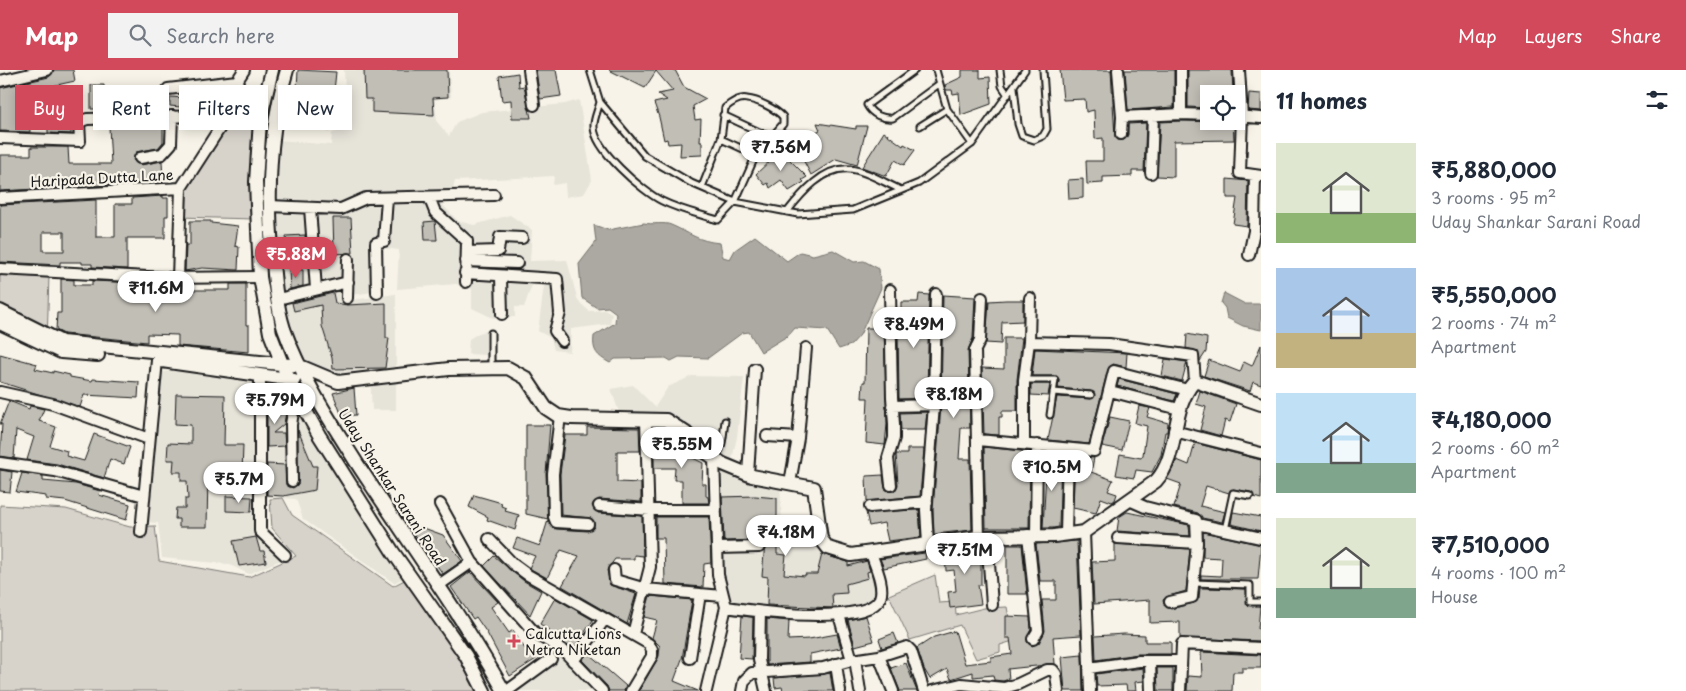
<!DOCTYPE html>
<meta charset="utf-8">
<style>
body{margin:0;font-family:"Playpen Sans",sans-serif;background:#f2f2f3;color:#1f2937;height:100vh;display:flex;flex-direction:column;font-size:19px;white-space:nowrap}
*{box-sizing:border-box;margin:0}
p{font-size:16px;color:#747a83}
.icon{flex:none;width:28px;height:28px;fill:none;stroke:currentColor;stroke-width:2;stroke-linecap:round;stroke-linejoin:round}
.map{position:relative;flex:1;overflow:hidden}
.details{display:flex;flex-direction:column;background:#fff;width:425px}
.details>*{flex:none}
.guide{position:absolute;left:15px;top:15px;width:475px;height:45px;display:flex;gap:10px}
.tools{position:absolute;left:1200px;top:15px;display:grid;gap:10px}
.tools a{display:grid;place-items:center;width:45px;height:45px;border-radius:0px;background:#fff;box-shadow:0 2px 12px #0003;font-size:25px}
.price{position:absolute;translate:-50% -42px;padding:0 11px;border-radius:18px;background:#fff;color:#222;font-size:16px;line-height:32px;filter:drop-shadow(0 1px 2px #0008)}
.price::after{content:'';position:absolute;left:50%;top:30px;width:15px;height:11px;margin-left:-8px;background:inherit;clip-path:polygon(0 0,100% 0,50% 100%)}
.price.current{background:#d1495b;color:#fff}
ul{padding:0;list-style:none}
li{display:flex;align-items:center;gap:15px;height:125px;padding:0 15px}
li span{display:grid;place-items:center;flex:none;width:140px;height:100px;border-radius:0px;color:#555}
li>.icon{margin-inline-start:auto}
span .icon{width:60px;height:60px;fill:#fffc;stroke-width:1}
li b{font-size:21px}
h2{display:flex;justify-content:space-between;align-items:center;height:60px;padding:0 15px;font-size:21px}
.chip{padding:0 18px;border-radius:0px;background:#fff;box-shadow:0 2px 12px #0003;font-size:18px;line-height:45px}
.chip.current{background:#d1495b;color:#fff}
header{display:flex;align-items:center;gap:30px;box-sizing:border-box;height:70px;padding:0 25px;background:#d1495b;color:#fff}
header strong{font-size:24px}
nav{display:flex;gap:28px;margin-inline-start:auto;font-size:18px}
.search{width:350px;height:45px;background:#f2f2f3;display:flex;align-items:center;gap:12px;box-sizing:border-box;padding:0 18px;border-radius:0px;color:#747a83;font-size:19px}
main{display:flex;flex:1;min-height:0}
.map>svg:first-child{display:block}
.built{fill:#e6e3d9}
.green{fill:#d7d3cb;stroke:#7a7874}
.water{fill:#aca9a2;stroke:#72716c}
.building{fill:#c0beb5;stroke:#1c1c1c;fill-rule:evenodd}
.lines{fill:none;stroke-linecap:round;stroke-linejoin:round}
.service-casing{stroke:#1c1c1c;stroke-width:9}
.minor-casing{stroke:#1c1c1c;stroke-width:14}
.tertiary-casing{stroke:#1c1c1c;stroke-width:16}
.service{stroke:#f7f3e8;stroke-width:5}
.minor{stroke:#f7f3e8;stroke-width:10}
.tertiary{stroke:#f7f3e8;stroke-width:12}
.poi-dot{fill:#d1495b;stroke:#f7f3e8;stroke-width:2}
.labels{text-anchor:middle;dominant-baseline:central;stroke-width:4.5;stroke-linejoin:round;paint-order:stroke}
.street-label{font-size:14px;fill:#1c1c1c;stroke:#f7f3e8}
.poi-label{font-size:14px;fill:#1c1c1c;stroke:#f7f3e8;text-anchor:start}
</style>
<header>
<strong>Map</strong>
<div class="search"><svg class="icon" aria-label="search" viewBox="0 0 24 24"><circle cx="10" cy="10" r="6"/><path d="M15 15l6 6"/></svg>Search here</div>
<nav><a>Map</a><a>Layers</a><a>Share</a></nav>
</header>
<main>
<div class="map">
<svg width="1261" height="621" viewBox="0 0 1261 621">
<rect width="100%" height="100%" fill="#f7f3e8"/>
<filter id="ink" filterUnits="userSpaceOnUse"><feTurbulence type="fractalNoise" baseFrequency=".02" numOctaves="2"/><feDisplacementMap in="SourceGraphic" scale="10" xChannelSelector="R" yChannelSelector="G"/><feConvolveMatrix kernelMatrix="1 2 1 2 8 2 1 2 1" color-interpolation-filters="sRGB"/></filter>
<g filter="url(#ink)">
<path class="built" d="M344,0H449L451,27L435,30L437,52L449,66L457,52L482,42L565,34L579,30L592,110L584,124L566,127L565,113L553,115L554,106L455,111L452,123L364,125L340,136L264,133L268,69L331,75L332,63L347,58Z
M366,130L440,132L458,151L474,155L510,145L532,160L530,191L567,190L578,231L589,241L604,240L612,243L610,254L571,259L570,282L554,280L551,268L538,261L544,216L532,215L524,237H515V247L493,248L472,238V219L456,214L397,219L399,180L374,177L372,222L352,225L345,210L275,222L265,139L340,142Z
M345,215V231L396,224V340H372L370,303L342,305L305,318L288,289L275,230Z
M486,261L487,285L468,284L469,269L479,263Z
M284,294L328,372L413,502L394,513L303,449L296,429L259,426L257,462L283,489L249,504L228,494L162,488L158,453L144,452L158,302Z
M692,306L744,307L737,367L731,394L718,387L668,347L620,345L611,319L633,315L655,337L668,317Z
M715,393L780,413L783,472L817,471L869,485L879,521L873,532L836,542L806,544L729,533L723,521Z
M563,582L600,621H509Z"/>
<path class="green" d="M263,53L254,149L178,147L183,124L225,56Z
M0,202L49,204L47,275L0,256Z
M283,428L292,445L393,516L414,505L488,621H0V435L66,439L130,457L155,456L159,491L249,507L296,486L272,458L270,429Z
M935,505L939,533L955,532L956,545L984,538L1007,537L1013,571L1000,575V582L976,589L960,555L910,570L889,525Z"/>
<path class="water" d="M644,153C652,155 665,152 671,155C690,163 697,171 720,173L723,187L730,189L735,180L755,166L787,191L800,182L813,185L833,180L854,192L864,191L879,199L881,218L860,265L851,275L839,279L827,260L795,258L789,265L761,282L749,262L742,263L708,288L679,287L671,291L666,288L615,289L610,293C597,286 592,281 594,266L615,253L616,243L608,237L597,238L582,228L579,194L596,172L594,155L608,160Z
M1224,223L1245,234H1261V260L1243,256L1227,248L1225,238L1221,233Z"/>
<path class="building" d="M54,0H73L75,11L52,16L54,22L27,28L32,48H29L30,62L0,61V18L49,7Z
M298,0L336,2L334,21H338V39L334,57L328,61L300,52H289L293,41L294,19H297Z
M364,0H447L448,27L433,28L434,45L372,42V29H365Z
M536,0H556L561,26L540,29Z
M609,0H675L684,17L706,29L693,36L695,50L701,49L700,72H702V85L680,86L681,73L668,74L667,69L664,70L659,47L654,33L667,30L658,24L673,21L656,1L645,18Z
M962,0H980V8L990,7L991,34L961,45L959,23L953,24L952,20H946L945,15L962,7Z
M1060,0H1111L1115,67L1118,70H1124L1128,65V54L1146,53L1144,101H1132V106L1103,107V113L1087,114L1086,91H1103V68L1095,69L1094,40L1086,42L1085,29L1063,30Z
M1125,0H1174V37L1128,40Z
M1188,0H1232L1233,24H1208V38L1188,37Z
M518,3L519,17L524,16L531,48H512L511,30L502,31L499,6Z
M91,15H104L105,39H91Z
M133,18H146L147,41H134Z
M228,19L246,20L244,43L170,36V27L201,29L206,22Z
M1249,23L1261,24V41L1248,40Z
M48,51H71V64L48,63Z
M1181,51L1233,52L1234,70L1174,71V107L1157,106L1160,52Z
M817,53L856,59V56H867L857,95L836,89L811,105L793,70L803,64L805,67L820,60Z
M147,54L163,56V72L158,78L136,82L133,90L141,95L162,91L163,112L0,121V85H31V77H68L69,94H111L109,56Z
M884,62L903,76L904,74L915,80L904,95L895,90L886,106L862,97Z
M779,79L807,107L802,110L804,112L789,121L781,110L770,118L768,113L765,115L756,104L773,88Z
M1083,109V128L1069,129L1068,110Z
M1227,109L1248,111L1247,156L1233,154L1237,128H1227Z
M163,126V128H168V146H165V168H127V199L92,197V194H82V192H60V195L0,192V135L96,130V167H115V134H132V128ZM43,162H64V181H43Z
M333,148H351L353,183L334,184Z
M190,151H211V153L238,156L235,176L239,177L238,200L202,198L185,201L186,175H190Z
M435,151L437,170H425L424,152Z
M305,165L306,179H287L286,166Z
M289,200H303V216L290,219Z
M61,209L74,210V215H92V211L190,215V220H230V214H246V255H249V282L178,276V265L147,264V272L64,264L56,260L57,243H61Z
M333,223L335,233L347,235L386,233V268H389L385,298L333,299L332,288L322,256L321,235L294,241L292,233Z
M919,224L929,225L927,328L899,329L898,259H901V232H918Z
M943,225L975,227L973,268L968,280L970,358H961L959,389H970L972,460L934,464L933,440L941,335Z
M1006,230H1023V251L1002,252L1001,274L986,273L989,231Z
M866,258H884L887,354L885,375L866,373L868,328H862L863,312H865Z
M1187,264L1207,268L1206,282L1200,291L1197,281L1186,278Z
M1004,268H1022L1017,310V341H1002V347H999V365L984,364L982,298L1004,299Z
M1261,275V315L1253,312L1250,321L1204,306L1209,290L1240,302L1244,292L1252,296Z
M1035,279L1127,283L1126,297L1113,294L1108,299L1089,374L1048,370L1057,327L1091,329L1095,325L1091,321L1058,318L1059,310L1057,306H1032Z
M0,284L37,294L35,299L53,303V301L70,305V307L92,311L93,309L139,312L138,328L84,325L80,337L0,312Z
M1165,289L1187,292L1182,311L1162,306Z
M1119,309L1177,324L1174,331L1117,316Z
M1031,314H1050L1048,326L1031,325Z
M354,318L356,345L342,346L333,323Z
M1200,321L1236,334L1230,352L1225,350L1221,366L1200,360L1206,337L1196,334Z
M176,324L225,325L224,375H243L242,404L208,403L207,457H179V449H175L176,438H185V429H188L187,411H181V402H173L174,390H167L168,373L191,374V355L175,354Z
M9,331L29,339L30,336L44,339L39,351L56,357L50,376L67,381L66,386L84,391L94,364L130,377L124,394L110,389L104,408L57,394L27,390L34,367L16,360L14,388L0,386L2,354H0Z
M267,335H282L286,342L284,354L273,363H284L285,376L267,377Z
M1139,336L1150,338L1147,347L1168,353L1167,362H1165L1161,385L1152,402L1136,400L1134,408L1116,405L1120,384L1141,388L1143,385L1147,356L1135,353Z
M927,342L925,360H901L900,343Z
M1110,347L1129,351L1122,380L1102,376Z
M526,355H550L546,404L548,449L526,444Z
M587,357L639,358L640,381H617V412L641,413V432L599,429L594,432L592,436L598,443L642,446L643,486L634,485V489H615L607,500L610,515L636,524L627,554L562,516L579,486L561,480L547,508L529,498L535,486L513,478L517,468L540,476L548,450L552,457L556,459L588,461L594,457V451L591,448L561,445L560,404L565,365H587Z
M298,360L313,396H317L315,420L283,426L267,425V394L285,395L286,415L293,418L298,414Z
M663,361H668L676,366L683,377V383L703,393L702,414H706V426L708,427L709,433H682V410H674L675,398H654V374L664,375Z
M1195,373L1261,390V429L1254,427L1251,422L1233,419L1229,423L1206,416L1200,436L1225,442L1222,452L1202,448L1198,443L1174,437L1181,414L1167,409L1177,390L1189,395Z
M984,377L1030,382L1029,458H986Z
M907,379H924L920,426L867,431L866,406L883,405L885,419L889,421H895L898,415L896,384H907Z
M1047,383L1061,385L1059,457L1053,458H1043Z
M1075,386L1094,388L1091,402L1113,410L1108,421L1117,424L1115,430L1112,432L1101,428L1096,443L1073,438Z
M0,400L12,402L10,422L0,421Z
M22,403L43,406V411L76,414L100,421L99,425L130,434L126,450L65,431L46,429V426L16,422Z
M474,425L502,433L501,436L506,438L505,441L519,445L515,460L487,450L488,447L469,437Z
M226,426L252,427L251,442L226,441Z
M755,426L777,428V484L786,485L784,504L805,506V504H817L822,484L848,492V496L867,491L870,501L867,502L868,508L846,514L847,523L832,524L833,538L767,535L768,507L762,506L765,473L759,470L724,471L722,427Z
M919,440L921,467L888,471L884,453L869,456L866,442Z
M1127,442L1189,455L1190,466L1117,461L1119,447Z
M1233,442L1261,447V461L1231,454Z
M656,447H709L711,493L704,494L703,517L665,514L664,468H656Z
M421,457L443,465L462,491L443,504L413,462Z
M1203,462L1261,475L1258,509H1201V505L1221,506L1222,488L1203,487Z
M256,467L260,481H264L266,492L239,496L233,471Z
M1077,471L1081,565L1053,567L1055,594L1008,599L1009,609L1003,611L994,610L993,605L973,607V602L951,609L947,599L930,609L924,599L917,578L934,567L955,561L965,594L991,591V587L1012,584L1010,568H1006V546L1030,547L1031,559L1027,572L1032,576L1039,573L1045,561L1042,530H1056V511H1040L1036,474Z
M1115,474L1190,479L1186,521L1166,527L1163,530L1165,536L1171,539L1194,533L1199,528L1200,518L1246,519L1247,535L1260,536L1258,559H1261V571L1180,568V552L1150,553V530L1094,534L1092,492L1115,491Z
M981,475V515H978L981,534L950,538L948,522L956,521L954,500L946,501L945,480Z
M1007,475H1022L1027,524H1007Z
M925,483L926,489L884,498L880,489Z
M494,486L524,511L541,521L530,545L484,496Z
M470,502L498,532L491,537L509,563L513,560L525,579L529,577L536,589L510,606L487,563L476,547L473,549L451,517Z
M650,526L692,530L682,589L674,611L698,621H639L659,586L660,576L652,568L657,550L644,547Z
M555,528L593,550L573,580L547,563L549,560L540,554Z
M742,546L753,547L752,589L739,588Z
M866,546L874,571L855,576L848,550Z
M767,549L789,551L788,570L809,569L837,564L841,578L810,584V592L767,595Z
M894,563L898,573L882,578L879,569Z
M1124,564L1145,565V572H1171V584H1138L1096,590L1095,566Z
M1201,582L1261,585V598H1242V602H1233L1232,621H1187L1188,606L1202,607Z
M588,583L626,616L624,621H609L607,616L582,590Z
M1082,585L1083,621H1065L1062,587Z
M906,593L914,614L917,621H900L891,598Z
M1143,598L1144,611L1135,612L1136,621H1127L1126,615L1097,616L1096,604Z
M1157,598H1173V621H1158Z
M830,603L833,621H783L782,617L775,618L774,608Z"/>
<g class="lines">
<defs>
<path id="service" d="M590,0L600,32L645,86L691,113L735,132L798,144L853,140L919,113L972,74L1025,0
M915,0L867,35C872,45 883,49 893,48L939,14
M936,0L947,39L972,74
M1000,0L1002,16L1008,25
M1014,17L1018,54L1022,66L1034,70L1043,66L1047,59L1043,0
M600,32C598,40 594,48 594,55C592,78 643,122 662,131C680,140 699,144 718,150L735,132L756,85L783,54V47C776,39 758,30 747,29C740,27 731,33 725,38L721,69L702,117
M723,45L770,67
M920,56L947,39
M721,69L756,85
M787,142C801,124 824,96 850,99C867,101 885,113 901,120
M491,263V298
M1024,310H1055L1050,345
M1053,322L1091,325
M714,388C724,379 723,363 725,351
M1225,460L1233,423L1250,426
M1194,513L1250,515V532H1261"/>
<path id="minor" d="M529,0L534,35
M1118,0L1122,47L1121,64
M1181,0V44
M1239,0L1242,46L1240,103L1261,106
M0,11L47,0
M168,19L237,11L244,0
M1237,46L1261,48
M1122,47L1181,44L1209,45
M0,68L80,71L79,52L87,49L200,46L223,53
M140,88L162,84L171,74L172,46
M1151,103L1153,45
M429,127L435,142L467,171L466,212
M0,128L181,118L223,53L260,50
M269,136L341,139L366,128L494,125
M310,138L316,219
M467,182L498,181L500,167L522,168
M1249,185L1254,161L1255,105
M466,191L517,193
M0,199L166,208L260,207
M465,203L557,209L560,243L555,261L562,271
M501,207L502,244
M178,208L181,118
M890,220L892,327L894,354V368L888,388L891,415
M377,223L376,173L384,171L387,128
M347,228L348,189
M278,229L348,212
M1029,272L1109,274L1193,286L1195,311
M260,305V461L285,485
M1110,321L1179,339
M0,322L53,334L149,369
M892,336L934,335
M560,346L553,404L554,447L556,452L588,454
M1174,361L1261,383
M767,366L798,368
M978,370L1094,381L1114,301L1188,320
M1024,374V310L1029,272L1030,228
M0,393L55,401L144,426
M748,404L755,299
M292,411L291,355L296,322
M790,413L798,368L806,278
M1129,430L1145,437L1196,450L1197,473L1192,527L1170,532
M440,434L472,492
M599,436L650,440H716
M870,437L927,432
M1197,454L1261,468
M141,462L157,290
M1084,462L1090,621
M1066,464L1068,379
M1028,465L1038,561L1033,569
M987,466L992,535
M1036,466L1037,375
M979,467L975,280L980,270L982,228
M1118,468L1197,473
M489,469L513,494L528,505L649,574L652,580V586L631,621
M928,474L926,440L934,335L936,224
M718,478L759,477
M614,500L615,510L646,519L722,526
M439,515L472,492L535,563L564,581L602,621
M726,537C753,541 867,557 880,528C885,516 875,495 871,483
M760,542L759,590L766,621
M633,564L650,497L646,349
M879,586L893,621
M690,588L700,524
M855,589L860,621
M852,590L879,586L907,577L911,581L924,621
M573,591L605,549
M1150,591L1151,621
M836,594L840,621
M1089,598L1139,591H1181
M507,621L551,589
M706,621L726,537L718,505L714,388
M742,621L744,611L752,603L823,598L852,590L839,545
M932,621L961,614L1004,618L1018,614L1047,600H1053L1056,604L1058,621
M1180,621L1182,574L1261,578"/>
<path id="tertiary" d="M272,0L260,50L256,112L260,207L270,263L288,309L319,365L393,482L466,586L484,621
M287,0C269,59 267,119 272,180C274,206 276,234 284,259C301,307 331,352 358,395C407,470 460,543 504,621
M0,241L62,272L300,296L338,312L449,299L508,298L526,308L546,338L558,346L571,348L666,350L686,363L701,379L723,394L752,406L814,418L821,469L828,478L851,485L977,467L1054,466L1084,462L1156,411C1181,383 1169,339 1195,311L1261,334
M0,253L61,282L98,285
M162,291L294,310"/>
</defs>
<use href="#service" class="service-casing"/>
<use href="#minor" class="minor-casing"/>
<use href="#tertiary" class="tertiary-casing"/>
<use href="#service" class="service"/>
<use href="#minor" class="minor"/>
<use href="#tertiary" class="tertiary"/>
</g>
</g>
<path class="poi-dot" d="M511.5 563.5h5v5h5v5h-5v5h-5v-5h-5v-5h5z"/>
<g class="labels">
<g class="street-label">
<text transform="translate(102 108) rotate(-3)">Haripada Dutta Lane</text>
<text transform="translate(392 417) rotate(57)">Uday Shankar Sarani Road</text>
</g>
<g class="poi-label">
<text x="525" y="563">Calcutta Lions<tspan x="525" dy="16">Netra Niketan</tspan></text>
</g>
</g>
</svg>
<div class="tools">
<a><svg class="icon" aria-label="locate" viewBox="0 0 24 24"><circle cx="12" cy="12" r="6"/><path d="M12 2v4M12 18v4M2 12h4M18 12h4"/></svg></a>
</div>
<b class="price" style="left:781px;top:102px">₹7.56M</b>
<b class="price current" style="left:296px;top:209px">₹5.88M</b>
<b class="price" style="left:156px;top:243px">₹11.6M</b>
<b class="price" style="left:914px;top:279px">₹8.49M</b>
<b class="price" style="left:954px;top:349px">₹8.18M</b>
<b class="price" style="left:275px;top:355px">₹5.79M</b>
<b class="price" style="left:682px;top:399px">₹5.55M</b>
<b class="price" style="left:1052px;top:422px">₹10.5M</b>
<b class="price" style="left:239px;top:434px">₹5.7M</b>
<b class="price" style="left:786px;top:487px">₹4.18M</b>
<b class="price" style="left:965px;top:505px">₹7.51M</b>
<div class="guide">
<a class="chip current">Buy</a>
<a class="chip">Rent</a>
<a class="chip">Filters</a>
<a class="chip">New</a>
</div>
</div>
<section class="details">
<h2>11 homes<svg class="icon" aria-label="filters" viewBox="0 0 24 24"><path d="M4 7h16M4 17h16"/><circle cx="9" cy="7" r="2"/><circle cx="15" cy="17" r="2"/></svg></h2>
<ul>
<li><span style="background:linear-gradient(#dfe7d0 70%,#8fb573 0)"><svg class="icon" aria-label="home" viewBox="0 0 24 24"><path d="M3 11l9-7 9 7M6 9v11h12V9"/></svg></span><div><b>₹5,880,000</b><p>3 rooms · 95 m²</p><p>Uday Shankar Sarani Road</p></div></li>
<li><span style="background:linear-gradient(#a9c7e8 65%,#c2b280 0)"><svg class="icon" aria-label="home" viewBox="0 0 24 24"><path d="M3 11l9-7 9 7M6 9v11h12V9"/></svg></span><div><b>₹5,550,000</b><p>2 rooms · 74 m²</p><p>Apartment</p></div></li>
<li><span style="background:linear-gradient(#bfe0f5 70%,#7fa58c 0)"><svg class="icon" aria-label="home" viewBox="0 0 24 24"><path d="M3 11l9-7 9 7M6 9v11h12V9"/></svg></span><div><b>₹4,180,000</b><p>2 rooms · 60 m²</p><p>Apartment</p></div></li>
<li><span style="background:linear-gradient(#dfe7d0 70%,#7fa58c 0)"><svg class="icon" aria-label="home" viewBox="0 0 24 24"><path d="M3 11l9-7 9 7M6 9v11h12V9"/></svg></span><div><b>₹7,510,000</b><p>4 rooms · 100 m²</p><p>House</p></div></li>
</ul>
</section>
</main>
